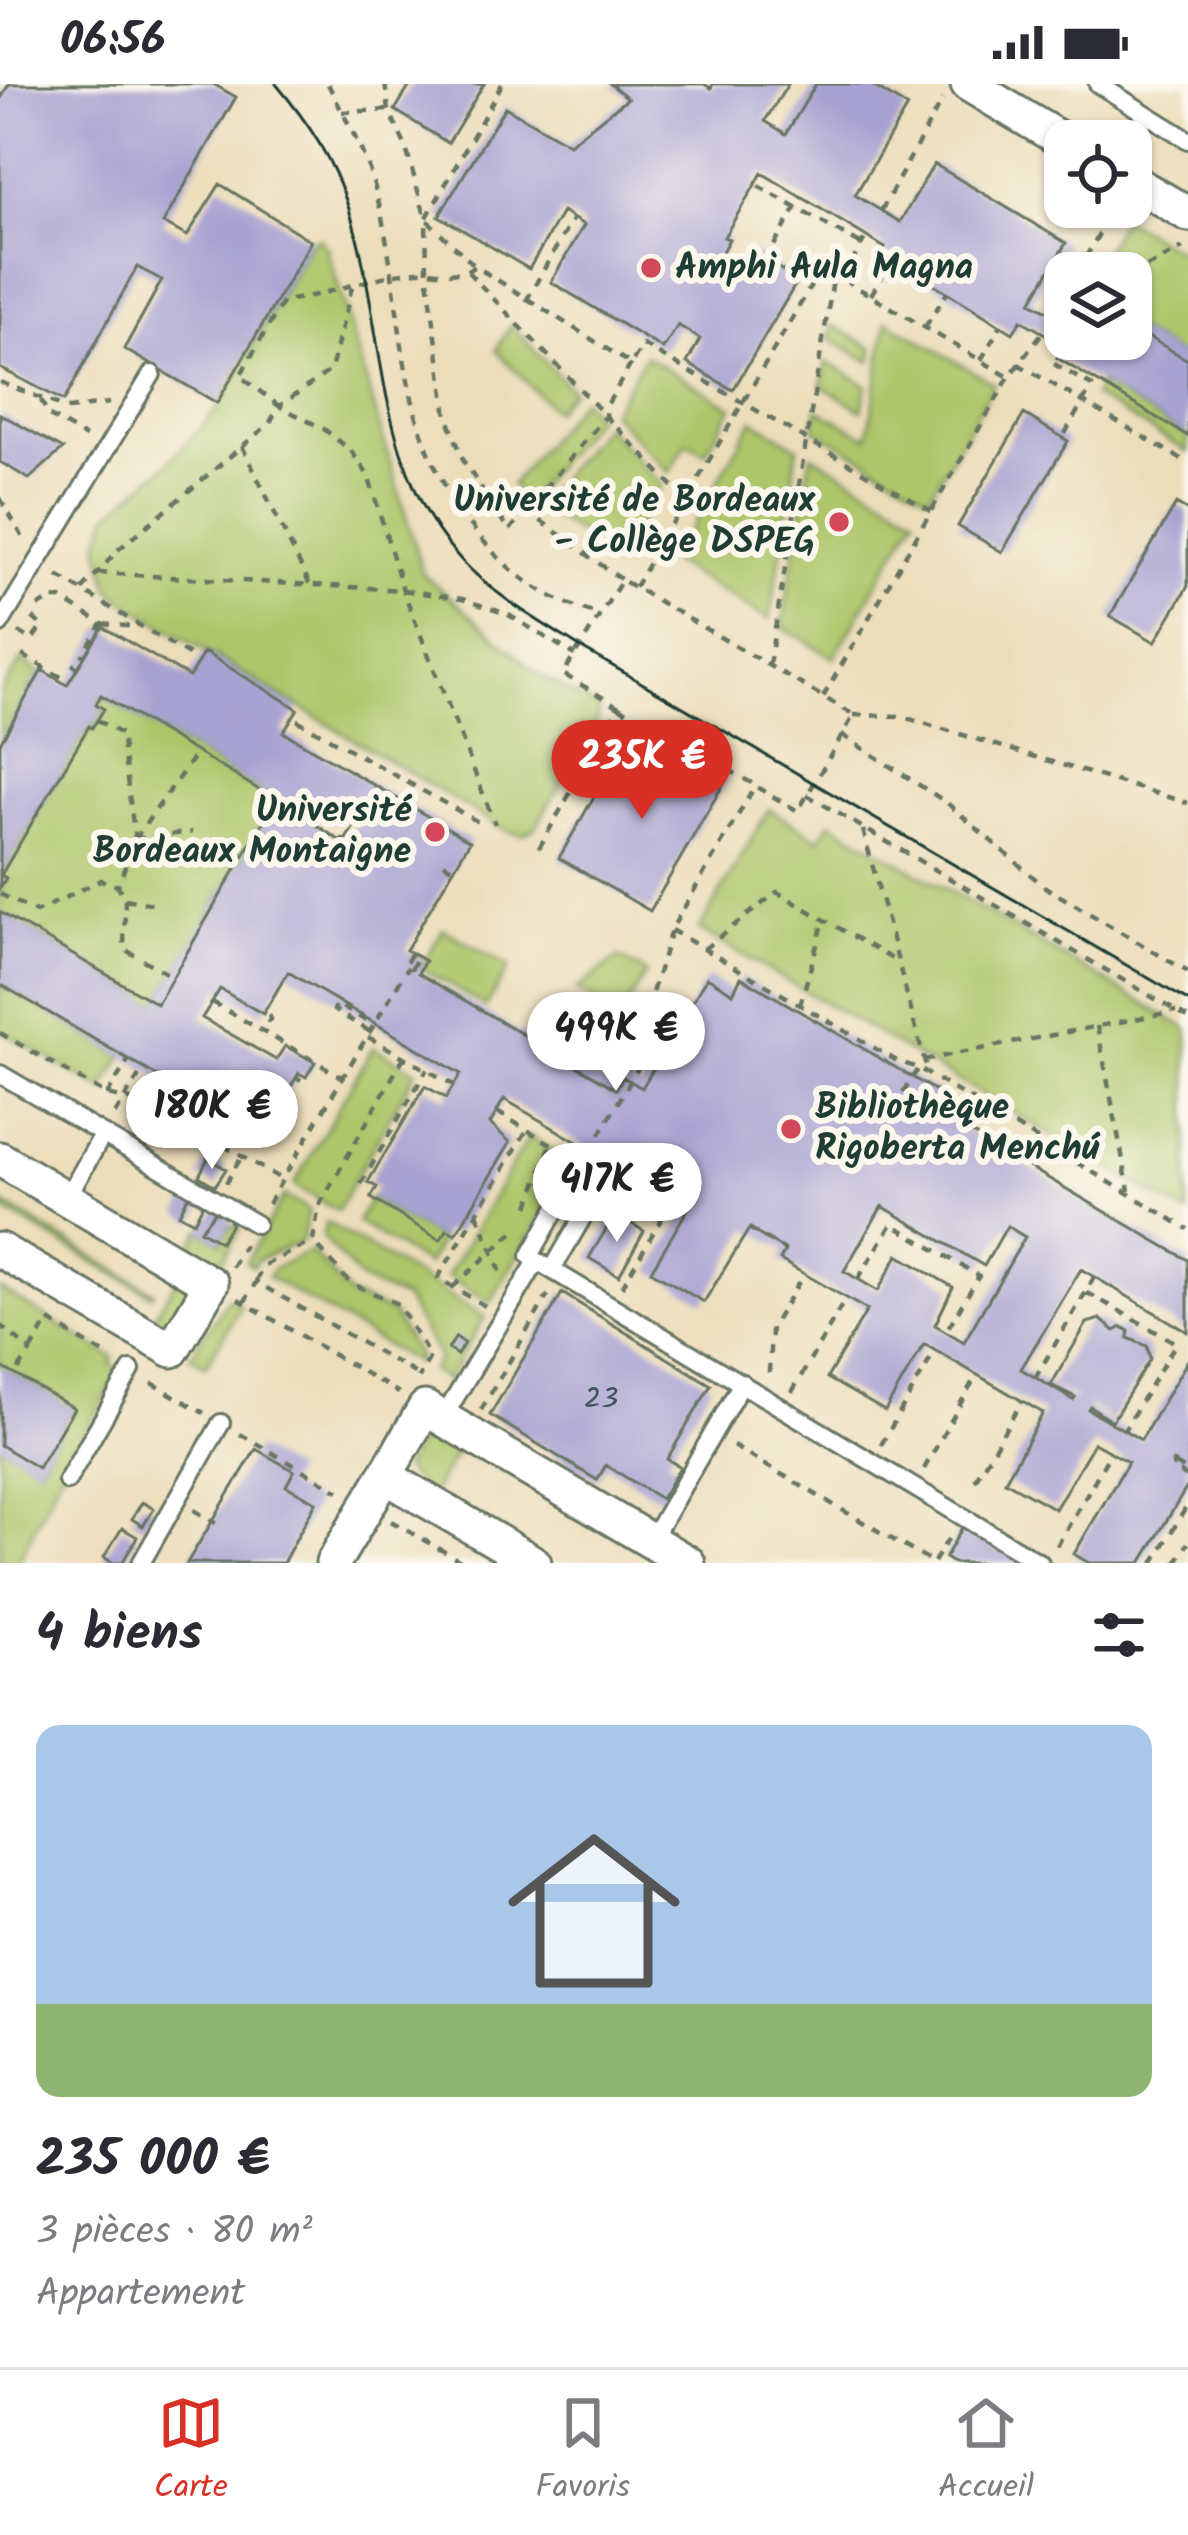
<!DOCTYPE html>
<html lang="fr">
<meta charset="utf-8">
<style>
body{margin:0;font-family:Kalam,sans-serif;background:#f2f2f3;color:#2b2b33;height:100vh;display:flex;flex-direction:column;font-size:45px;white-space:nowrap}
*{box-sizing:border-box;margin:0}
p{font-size:39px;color:#7c7c81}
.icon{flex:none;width:66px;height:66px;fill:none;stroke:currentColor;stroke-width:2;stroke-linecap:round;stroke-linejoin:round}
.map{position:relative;height:1479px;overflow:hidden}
.details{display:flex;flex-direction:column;background:#fff;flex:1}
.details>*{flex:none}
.controls{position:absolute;left:1044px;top:36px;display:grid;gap:24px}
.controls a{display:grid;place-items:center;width:108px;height:108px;border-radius:24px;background:#fff;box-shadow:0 3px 9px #0004;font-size:60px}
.price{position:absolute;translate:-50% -102px;padding:0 27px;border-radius:42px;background:#fff;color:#222;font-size:39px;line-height:78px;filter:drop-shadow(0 3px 6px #0008)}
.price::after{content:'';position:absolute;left:50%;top:72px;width:36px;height:27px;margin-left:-18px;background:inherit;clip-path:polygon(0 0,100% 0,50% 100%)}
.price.current{background:#d93025;color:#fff}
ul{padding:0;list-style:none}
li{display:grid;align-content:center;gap:24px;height:636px;padding:0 36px}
li span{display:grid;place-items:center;height:372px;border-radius:24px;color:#555}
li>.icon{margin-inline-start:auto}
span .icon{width:216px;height:216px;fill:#fffc;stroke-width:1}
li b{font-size:51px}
h2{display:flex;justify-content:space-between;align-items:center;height:144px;padding:0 36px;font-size:51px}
.status{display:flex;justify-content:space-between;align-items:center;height:84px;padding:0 60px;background:#fff;direction:ltr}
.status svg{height:33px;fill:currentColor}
.dock{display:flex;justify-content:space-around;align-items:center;height:168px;border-top:3px solid #e1e1e2;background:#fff;font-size:33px;color:#7c7c81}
.dock a{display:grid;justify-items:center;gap:6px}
.dock .current{color:#d93025}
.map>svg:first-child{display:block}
.green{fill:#aec66b;stroke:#668250;stroke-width:3}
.building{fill:#a8a2d2;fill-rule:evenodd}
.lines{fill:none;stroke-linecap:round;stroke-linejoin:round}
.service-casing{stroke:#677563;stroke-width:22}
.minor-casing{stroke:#677563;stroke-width:39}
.path{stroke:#677563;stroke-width:4.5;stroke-dasharray:9 9;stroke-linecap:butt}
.service{stroke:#fff;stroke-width:16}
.minor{stroke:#fff;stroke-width:33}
.tram{stroke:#1f3d34;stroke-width:3}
.poi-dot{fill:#d1495b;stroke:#fbf7ec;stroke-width:4.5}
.labels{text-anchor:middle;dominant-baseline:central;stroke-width:12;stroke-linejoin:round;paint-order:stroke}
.number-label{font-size:30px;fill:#41565c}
.poi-label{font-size:36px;font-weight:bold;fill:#1f3d34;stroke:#fbf7ec;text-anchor:start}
</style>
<div class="status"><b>06:56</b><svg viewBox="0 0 49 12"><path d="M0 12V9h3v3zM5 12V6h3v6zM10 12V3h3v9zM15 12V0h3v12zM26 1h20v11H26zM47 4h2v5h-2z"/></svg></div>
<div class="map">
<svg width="1188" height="1479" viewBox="0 0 1188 1479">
<rect width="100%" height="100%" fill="#fbf7ec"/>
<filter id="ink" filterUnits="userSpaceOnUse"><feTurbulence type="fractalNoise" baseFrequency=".00833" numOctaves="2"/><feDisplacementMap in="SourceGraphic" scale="24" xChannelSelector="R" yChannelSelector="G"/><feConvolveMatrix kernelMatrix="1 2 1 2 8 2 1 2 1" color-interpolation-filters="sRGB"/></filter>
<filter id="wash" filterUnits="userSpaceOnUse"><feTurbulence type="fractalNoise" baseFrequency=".004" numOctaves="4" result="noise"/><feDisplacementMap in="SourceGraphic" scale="48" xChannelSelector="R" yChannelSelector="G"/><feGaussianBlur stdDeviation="2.7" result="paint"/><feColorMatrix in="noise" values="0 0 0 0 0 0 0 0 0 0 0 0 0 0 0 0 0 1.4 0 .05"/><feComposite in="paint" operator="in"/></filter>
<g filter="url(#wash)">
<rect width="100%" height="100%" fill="#ecddba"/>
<path class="green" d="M1122,134L1188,172V276L1131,243V189H1122L1099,175Z
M319,154L327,164L423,490L538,590L599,624L598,636L535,744C517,759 500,742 483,733L126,519L109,503L99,459L109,430L161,386L217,326L311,157Z
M887,237L994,300L929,412L814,345L817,325L868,353Z
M511,241L572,306L554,327L496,266Z
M832,241L873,264L871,278L829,255Z
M645,272L732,323L705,369L687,358L669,389L611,328Z
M826,278L867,301L862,326L822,302Z
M1100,300L1188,352V368L1093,312Z
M581,315L596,332L526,417L511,401Z
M753,336L798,363L770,536L671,478Z
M604,341L662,401L619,473L536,423Z
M811,370L916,432L834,574L782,543Z
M22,576L40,589L0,659V609Z
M101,611L276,716L157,920L0,828V804L6,794L1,791L89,642L93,643L104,625L96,620Z
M769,725L820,755L830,738L1188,945V1130L699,846Z
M443,845L509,883L486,923L421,884Z
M619,873L646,889L622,931L576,906Z
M0,900L123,972L103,1006L0,946Z
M575,922L641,960L619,1000L552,961Z
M373,963L416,987L337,1127L294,1101Z
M529,1052L572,1079L490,1219L447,1192Z
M284,1112L309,1126L302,1157L257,1176L253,1183L246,1178Z
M371,1114L440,1156L427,1181L357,1138Z
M0,1118L154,1208L152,1211L0,1124Z
M326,1138L485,1233L447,1297L431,1287L439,1274L405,1215L362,1197L322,1153Z
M231,1140L240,1145L221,1179L191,1162L200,1146L221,1158Z
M311,1167L350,1212L391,1228L418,1273L416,1279L268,1193L274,1184Z
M181,1189L191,1201L167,1248L145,1246Z
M0,1205L114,1274L111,1280L121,1287L57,1396L18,1479H0V1361L39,1383L73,1325L0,1282Z
M228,1214L241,1221L206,1282L190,1272Z
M444,1347L463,1357L430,1413L403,1385L425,1348Z"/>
<g id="blocks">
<path class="building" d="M9,0H213L236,13L163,139L187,152L220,100L311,157L217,319L124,265L162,196L137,183L64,317L0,284V16Z
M411,0H484L448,59L395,26Z
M610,0H704L711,4L713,0H788L765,37L786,50L816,0H870L907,23L855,111L900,138L934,80L1066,159L1031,218L1065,237V255H1131V243L1188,276V352L1057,274L1064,261L1021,236L1013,249L882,168L885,164L762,89L724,153L729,155L718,175L741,189L753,169L798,196L733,306L687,279L700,255L678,241L663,265L551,198L584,141L562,128L529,185L439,132L505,23L569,60L628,14Z
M0,330L63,365L29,395L0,378Z
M1024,330L1068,357L1002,468L958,442Z
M1176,420L1188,427V502L1155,558L1110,532Z
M103,543L189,593L204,568L298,625L283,648L470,757L406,866L425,877L418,889L616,1005L623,993L642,1004L707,893L733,909L741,893L946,1013L937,1029L1188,1176V1248L1081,1185L1021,1285L1073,1316L1075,1313L1051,1301L1087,1239L1100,1235L1115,1247L1122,1243L1129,1247L1128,1254L1147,1262L1150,1275L1112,1337L1090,1322L1088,1325L1141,1356L1188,1276V1401L1141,1479H1089L1074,1470L1128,1378L1094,1359L1055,1425L1005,1397L1043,1329L924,1260L885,1327L827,1294L867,1226L780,1176L785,1166L749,1145L704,1218L651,1187L695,1113L663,1094L657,1105L504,1015L490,1040L510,1058L456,1150L447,1146L440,1156L371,1114L377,1103L368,1098L425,1002L446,1014L461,990L288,888L263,930L220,905L202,934L276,976L285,962L315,978L306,993L299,989L261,1053L0,900V828L157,920L276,716L101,611L96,620L104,625L92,644L89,642L1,791L6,794L0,804V659L42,586L67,601ZM327,720L357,738L346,755L339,756L315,740ZM882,1122L984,1182L1007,1142L1025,1153L964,1258L935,1241L953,1203L898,1171L878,1207L844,1187Z
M630,650L689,690L699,674L728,692L650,827L559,774Z
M208,1074L226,1085L215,1102L199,1092Z
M190,1108L207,1112L194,1138L179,1130Z
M221,1120L231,1140L220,1158L200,1146Z
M615,1130L644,1147L619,1192L589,1174Z
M562,1209L711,1301L667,1375L680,1383L661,1415L606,1381L597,1396L490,1331Z
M456,1253L464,1259L457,1271L448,1265Z
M0,1282L74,1324L38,1384L0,1361Z
M256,1365L294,1387L286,1402L316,1418L283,1479H187Z
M142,1418L154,1425L143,1442L132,1435Z
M963,1442L1026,1479H953L945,1474Z
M122,1444L137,1453L122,1479H113L104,1473Z"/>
</g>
</g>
<g filter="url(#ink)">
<use href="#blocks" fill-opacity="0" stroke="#677563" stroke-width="3"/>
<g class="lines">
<defs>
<path id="service" d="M1098,0L1188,56
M0,540L152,290
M0,990L256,1140
M67,1114L103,1050
M537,1177L1040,1479
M552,1186L614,1079
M443,1334L537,1177L530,1172L582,1079
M67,1397L131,1286
M651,1457L742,1299
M141,1479L221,1339"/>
<path id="minor" d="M968,0L1065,58
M1131,97L1188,130
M0,1075L211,1200L172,1266L0,1166
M333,1479L385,1392
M534,1479L385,1392L425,1324L688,1479"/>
</defs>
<use href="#service" class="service-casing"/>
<use href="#minor" class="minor-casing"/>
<path class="path" d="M328,0C346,36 366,69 376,108C410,240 388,347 486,460C517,496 554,519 600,530
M385,0L389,26L405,61L426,135L475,182
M502,0L426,135L427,188L447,332L464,378L509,447L606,332L607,321L631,280
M342,28L389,26
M758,102L862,161
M881,127L942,16
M1084,176L1106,189
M765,177L802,114
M468,188L686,416
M1077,189L1114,123
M1131,191L1183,164
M843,195L866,152
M352,203L331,286L279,322L324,345L351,367L368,391L403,506L495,740
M871,211L892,175
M526,217L573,134
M1053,231L1065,210
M925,243L947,209
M981,276L1001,241
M1018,280L1188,379
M1054,280L1092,302L1063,353
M0,298L69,325L109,319
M41,316L48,331L86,353
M242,362L310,501
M0,414L26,459
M526,426L622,496
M98,489L403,506L462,515L507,530L575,571
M58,492L192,573
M635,503L822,183L1009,293
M82,506L119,465L269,340L279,322L240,292L283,217C328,212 372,191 418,187C436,186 459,194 475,182L631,280L643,261L931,427
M38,523L50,515H61L102,540L83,571L86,572
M102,540L138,543
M19,548L32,556L42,542L32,533
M22,571L70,598
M72,580L78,584
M769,581L834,190
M823,613L1009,293L1042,249
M619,623L755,701
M854,631L900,632L1188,719
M97,636L121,650L135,755L118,802L125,815L124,865L173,893
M297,636L480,739
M842,651L947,719L1045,803L1188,888
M807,711L1188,934
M863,746L928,990
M135,755L197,668
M135,755L192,748
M539,764L619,623L563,590L622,496L854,631L798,727L755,702L671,846L642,942L653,958L593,1062
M444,779L453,785
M0,810L36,828L101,796L118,802
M125,815L153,820
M671,846L897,977L918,984L1188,1145
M704,865L777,808L899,879
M411,870L405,881L411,885
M411,885L418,873
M212,918L342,993
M800,921L824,836
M686,928H687
M269,931L271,935L268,937L265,933Z
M1097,942L1129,1107
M369,947L334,926L337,920L375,942
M0,949L107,1011L153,1021L283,1096
M368,953L454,1001
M404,973L319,1122L313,1157L350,1199L398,1220L430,1273L419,1292L422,1293
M924,976L1176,927
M297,994L301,996
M903,1009L918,984
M107,1011L129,975
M177,1015L187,1013L266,1058L269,1053L263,1049
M153,1021L177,1015L176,1003
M497,1028L563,1067
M115,1030L144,984
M226,1099L242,1072
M361,1100L427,985
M268,1120L408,883
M529,1122L551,1060
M477,1129L502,1191
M749,1144L785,1166
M232,1183L244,1161
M1094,1193L1086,1208L1176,1259L1124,1346
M858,1195L892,1140L979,1192L946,1247
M256,1197L263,1182L313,1157
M453,1203L519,1143
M622,1203L679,1104
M238,1215L399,1309
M244,1219L256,1198L418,1291
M485,1222L438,1194L527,1046
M49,1237L111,1274
M0,1241L31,1267L15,1291
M31,1267L49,1236
M769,1289L771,1244L804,1190
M1035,1294L1086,1208
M152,1299L204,1329
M792,1308L846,1214
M481,1326L548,1211
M240,1350L339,1407
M881,1361L935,1267
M733,1362L933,1479
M1171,1378L1175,1380L1172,1384L1188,1393
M1176,1380L1188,1388
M924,1385L977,1290
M975,1396L1022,1317
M194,1426L216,1439
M391,1437L464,1479
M1057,1462L1111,1368
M284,1478L285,1479
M934,1478L950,1452
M1153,1479L1188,1420
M1176,1479L1188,1459"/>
<use href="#service" class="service"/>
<use href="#minor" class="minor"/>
<path class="tram" d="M276,0C308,38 334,77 349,125C387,244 372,379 462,477C496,513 539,537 580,563L1188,917"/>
</g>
</g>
<g class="poi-dot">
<circle cx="651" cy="184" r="12"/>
<circle cx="839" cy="438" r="12"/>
<circle cx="435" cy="748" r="12"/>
<circle cx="791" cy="1045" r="12"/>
</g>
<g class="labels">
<g class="number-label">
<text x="601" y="1316">23</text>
</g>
<g class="poi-label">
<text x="675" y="184">Amphi Aula Magna</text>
<text x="815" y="417" text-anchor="end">Université de Bordeaux<tspan x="815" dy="41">- Collège DSPEG</tspan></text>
<text x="411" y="727" text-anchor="end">Université<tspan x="411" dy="41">Bordeaux Montaigne</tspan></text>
<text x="815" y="1024">Bibliothèque<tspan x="815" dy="41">Rigoberta Menchú</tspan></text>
</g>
</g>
</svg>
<div class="controls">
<a><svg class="icon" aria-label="locate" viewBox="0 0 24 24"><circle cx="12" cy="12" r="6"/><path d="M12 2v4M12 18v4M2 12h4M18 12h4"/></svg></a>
<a><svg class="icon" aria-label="layers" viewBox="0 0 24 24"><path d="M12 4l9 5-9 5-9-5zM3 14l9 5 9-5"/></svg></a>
</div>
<b class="price current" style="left:642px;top:738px">235K €</b>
<b class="price" style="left:616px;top:1010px">499K €</b>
<b class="price" style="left:212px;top:1088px">180K €</b>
<b class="price" style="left:617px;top:1161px">417K €</b>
</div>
<section class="details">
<h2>4 biens<svg class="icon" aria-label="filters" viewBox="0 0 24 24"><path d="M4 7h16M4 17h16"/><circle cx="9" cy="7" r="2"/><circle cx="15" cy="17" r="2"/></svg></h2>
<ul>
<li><span style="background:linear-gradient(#a9c7e8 75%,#8fb573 0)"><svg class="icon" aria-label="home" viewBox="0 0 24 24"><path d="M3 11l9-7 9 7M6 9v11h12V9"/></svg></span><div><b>235 000 €</b><p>3 pièces · 80 m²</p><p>Appartement</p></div></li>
</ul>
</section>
<nav class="dock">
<a class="current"><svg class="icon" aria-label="map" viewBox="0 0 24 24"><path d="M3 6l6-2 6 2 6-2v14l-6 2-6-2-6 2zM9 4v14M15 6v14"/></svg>Carte</a>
<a><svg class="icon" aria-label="saved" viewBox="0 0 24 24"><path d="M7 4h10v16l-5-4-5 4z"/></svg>Favoris</a>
<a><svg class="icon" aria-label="home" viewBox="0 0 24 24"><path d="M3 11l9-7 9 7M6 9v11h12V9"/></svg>Accueil</a>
</nav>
